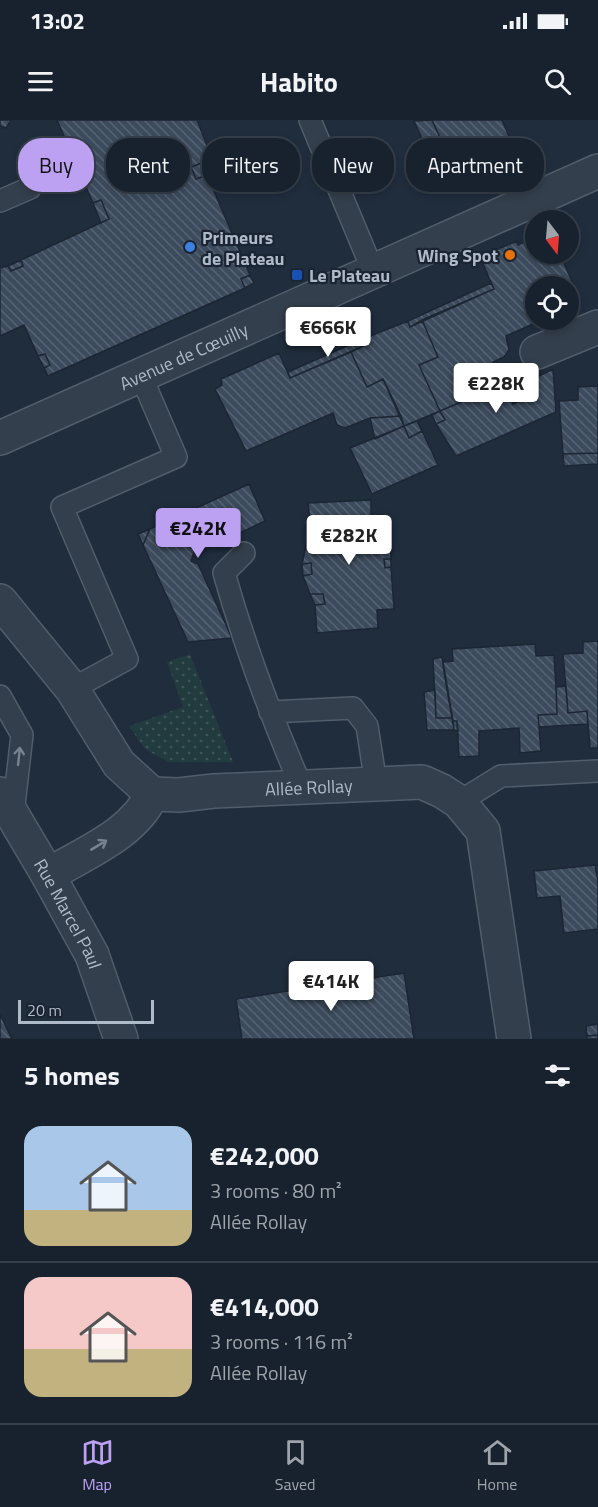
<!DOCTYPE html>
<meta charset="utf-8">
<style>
body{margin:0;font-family:"Titillium Web",sans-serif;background:#212a36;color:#f1f3f6;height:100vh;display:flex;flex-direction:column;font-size:22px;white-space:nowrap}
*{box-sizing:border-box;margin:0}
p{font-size:20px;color:#9fa4aa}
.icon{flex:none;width:33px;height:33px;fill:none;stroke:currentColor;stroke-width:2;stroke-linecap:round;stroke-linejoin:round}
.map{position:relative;height:919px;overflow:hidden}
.drawer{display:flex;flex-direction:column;background:#18222e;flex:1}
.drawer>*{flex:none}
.top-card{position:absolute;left:18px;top:18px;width:562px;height:54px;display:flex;gap:12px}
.needle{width:39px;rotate:164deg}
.controls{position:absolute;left:525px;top:90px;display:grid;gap:12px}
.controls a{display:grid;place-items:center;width:54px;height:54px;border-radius:50%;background:#18222e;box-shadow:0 3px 9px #0003,0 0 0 2px #363f4a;font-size:30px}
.scale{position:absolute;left:18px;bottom:15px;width:136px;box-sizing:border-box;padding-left:6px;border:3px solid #afbac9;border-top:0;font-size:16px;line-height:21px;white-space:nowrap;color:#afbac9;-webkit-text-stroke:4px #1a2432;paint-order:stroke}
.price{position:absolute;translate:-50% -51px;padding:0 14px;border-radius:6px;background:#fff;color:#222;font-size:20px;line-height:39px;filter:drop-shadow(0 2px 3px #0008)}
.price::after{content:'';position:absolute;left:50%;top:36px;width:18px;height:14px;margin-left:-9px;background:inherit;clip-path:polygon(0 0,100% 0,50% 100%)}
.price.active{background:#bca0f2;color:#111}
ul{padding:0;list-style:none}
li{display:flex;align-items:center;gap:18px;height:150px;padding:0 24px}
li+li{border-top:2px solid #363f4a}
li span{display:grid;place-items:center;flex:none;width:168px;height:120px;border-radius:18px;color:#555}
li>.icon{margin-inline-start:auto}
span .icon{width:72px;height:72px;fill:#fffc;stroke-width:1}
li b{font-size:26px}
h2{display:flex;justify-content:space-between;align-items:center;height:72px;padding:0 24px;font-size:26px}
.tag{padding:0 21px;border-radius:24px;background:#18222e;box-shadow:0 3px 9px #0003,0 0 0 2px #363f4a;font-size:21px;line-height:54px}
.tag.active{background:#bca0f2;color:#111}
.status{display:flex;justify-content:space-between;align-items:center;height:42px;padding:0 30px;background:#18222e;direction:ltr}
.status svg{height:16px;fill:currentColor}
header{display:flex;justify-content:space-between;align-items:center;height:78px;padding:0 24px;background:#18222e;font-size:27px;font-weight:700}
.tab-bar{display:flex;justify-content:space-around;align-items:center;height:84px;border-top:2px solid #363f4a;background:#18222e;font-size:16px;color:#9fa4aa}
.tab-bar a{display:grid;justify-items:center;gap:3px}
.tab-bar .active{color:#bca0f2}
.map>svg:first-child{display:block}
.grass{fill:url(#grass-dots)}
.building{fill:url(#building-back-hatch);stroke:#1c2634;stroke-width:1.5}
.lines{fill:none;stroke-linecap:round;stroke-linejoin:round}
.lane-casing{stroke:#525d6b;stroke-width:24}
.street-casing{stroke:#525d6b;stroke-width:36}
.lane{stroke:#343f4d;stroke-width:21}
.street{stroke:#343f4d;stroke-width:33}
.oneway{stroke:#788391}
.shop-dot{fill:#3f7fe0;stroke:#1a2432;stroke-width:2}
.food-dot{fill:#e8710a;stroke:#1a2432;stroke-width:2}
.transit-dot{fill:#1a4fb4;stroke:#1a2432;stroke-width:2}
.labels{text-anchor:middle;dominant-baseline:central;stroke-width:4.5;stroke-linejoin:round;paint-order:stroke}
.poi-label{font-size:18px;font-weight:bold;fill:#afbac9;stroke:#1a2432;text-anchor:start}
.street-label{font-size:18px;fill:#afbac9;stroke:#1a2432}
</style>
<div class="status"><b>13:02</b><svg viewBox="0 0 49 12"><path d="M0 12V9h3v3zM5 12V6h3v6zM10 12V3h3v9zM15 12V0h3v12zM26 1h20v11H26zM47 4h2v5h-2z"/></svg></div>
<header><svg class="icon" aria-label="menu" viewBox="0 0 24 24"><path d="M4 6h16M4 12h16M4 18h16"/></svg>Habito<svg class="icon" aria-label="search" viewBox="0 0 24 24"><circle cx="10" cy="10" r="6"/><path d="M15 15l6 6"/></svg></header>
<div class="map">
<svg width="598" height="919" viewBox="0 0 598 919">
<defs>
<pattern id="grass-dots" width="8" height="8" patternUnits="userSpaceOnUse" patternTransform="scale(1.5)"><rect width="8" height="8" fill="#223b3e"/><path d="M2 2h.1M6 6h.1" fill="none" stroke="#405559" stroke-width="1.8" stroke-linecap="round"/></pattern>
<pattern id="building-back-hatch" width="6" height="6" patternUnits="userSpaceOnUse" patternTransform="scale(1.5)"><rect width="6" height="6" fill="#3c4b5d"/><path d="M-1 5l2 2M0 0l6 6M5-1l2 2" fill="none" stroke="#566373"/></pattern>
</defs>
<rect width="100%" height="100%" fill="#202d3d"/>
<path class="grass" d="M190,534L233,642H168L145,629L129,606L183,587L167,542Z"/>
<path class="building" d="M0,0H11L6,8L0,6Z
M57,0H197L208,28L202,43L191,47L196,59L207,55L250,155L241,159L245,168L48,256L44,248L50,245L45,234L38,236L24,205L0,216V148L8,146L11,151L23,146L21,140L109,99L101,80L93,83Z
M432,0H502L521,44L455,73L439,37L447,33Z
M432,0L447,33L432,40L414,1Z
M202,43L207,55L196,59L191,47Z
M101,80L109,99L101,103L93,83Z
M536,116V134H560L581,182L568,187V166H536V200H542L506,216L509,230L504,237L493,242L503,264L440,291L419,245L438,237L422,200L494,169L480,137L517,121L518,125Z
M21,140L23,146L11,151L8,146Z
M250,155L254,163L245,168L241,159Z
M491,163L494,169L410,207L408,201Z
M422,200L438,237L419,245L440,291L404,306L383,259L367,267L351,232L368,224L365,218L408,201L410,207Z
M365,218L368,224L290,258L288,252Z
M351,232L367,267L383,259L401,296L370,298L345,308L337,305L333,293L246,331L215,269L222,265L221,259L279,233L290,258Z
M45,234L50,245L44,248L38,236Z
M553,249L556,292L456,336L436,304L445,300L440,291L503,264L513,284L529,277L523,264Z
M598,266V333L563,334L559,281L578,280V267Z
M440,291L445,300L436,304L432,295Z
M401,296L404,306L375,319L370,298Z
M417,301L422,311L409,318L404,306Z
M404,306L409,318L422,311L438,345L372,374L350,328Z
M598,333V344L564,346L563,334Z
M249,364L265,401L203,430L196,427L191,441L198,444L232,518L188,522L143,425L150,409Z
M371,380V399L389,397L391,439H384L385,448L391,447L394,489L377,490L378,508L317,513L315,485L325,484L323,474H310L303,456L312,454L311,443L302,444L307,421H320V411H311L308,383Z
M150,409L143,425L138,414Z
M311,411H320V421H307Z
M384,439H391V447L385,448Z
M311,443L312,454L303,456L302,444Z
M310,474H323L325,484L315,485Z
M598,521V628H590L587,591L568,593L563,534L583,533V522Z
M535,524L536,536L554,535L556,567L557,594L538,595L541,631L520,633L519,608L479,611V636L459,637L457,601H453L443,542L453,541L452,529Z
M442,537L444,552L452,598H436L433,539Z
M566,566L568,593L587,591L588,604L539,607L538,595L557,594L556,567Z
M435,570L436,598H452L454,610H427L424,572Z
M453,601H457L458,611L454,610Z
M595,745L598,761V809L564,813L560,776L537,778L534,751Z
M404,853L414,919H242L236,879Z
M0,894L12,919H0Z
M598,904V915L587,916L586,906Z
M598,915V919H587V916Z"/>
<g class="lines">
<defs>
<path id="lane" d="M310,0L373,151
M0,81L30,68
M244,433L224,453C245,527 271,597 302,668
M72,569L127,539L62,387L176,337L141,256
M0,576L22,615L13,694
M270,592L353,588L367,606L376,664
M459,682L501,656L598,651"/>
<g id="street">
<path d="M537,232L598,207"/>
<path id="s1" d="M0,318L598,51"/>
<path id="s2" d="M0,481L72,569L119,644L152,674L179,675L214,671L422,662L442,671L459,682L483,711L514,919"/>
<path id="s3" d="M0,674L48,755L92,835L121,919"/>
<path d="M48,755C85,733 134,714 152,674"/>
</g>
</defs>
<use href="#lane" class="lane-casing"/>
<use href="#street" class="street-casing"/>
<use href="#lane" class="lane"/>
<use href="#street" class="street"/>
</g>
<defs><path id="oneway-shaft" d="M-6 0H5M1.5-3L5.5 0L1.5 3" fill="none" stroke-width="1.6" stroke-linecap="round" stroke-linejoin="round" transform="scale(1.5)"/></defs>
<g class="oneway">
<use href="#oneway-shaft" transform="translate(19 636) rotate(-84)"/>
<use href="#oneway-shaft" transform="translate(99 725) rotate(-31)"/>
</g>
<circle class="shop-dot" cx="190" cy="127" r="6"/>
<circle class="food-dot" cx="510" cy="135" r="6"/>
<rect class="transit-dot" x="291" y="149" width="12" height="12" rx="3"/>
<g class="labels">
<g class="poi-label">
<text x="202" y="117">Primeurs<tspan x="202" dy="21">de Plateau</tspan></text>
<text x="498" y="135" text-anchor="end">Wing Spot</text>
<text x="309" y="155">Le Plateau</text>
</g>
<g class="street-label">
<text stroke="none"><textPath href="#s1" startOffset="201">Avenue de Cœuilly</textPath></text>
<text stroke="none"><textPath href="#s2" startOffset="404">Allée Rollay</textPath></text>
<text stroke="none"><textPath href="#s3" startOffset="138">Rue Marcel Paul</textPath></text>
</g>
</g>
</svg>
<div class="controls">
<a><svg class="needle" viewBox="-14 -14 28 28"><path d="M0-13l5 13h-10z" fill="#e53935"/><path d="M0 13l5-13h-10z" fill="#9fa4aa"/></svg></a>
<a><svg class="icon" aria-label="locate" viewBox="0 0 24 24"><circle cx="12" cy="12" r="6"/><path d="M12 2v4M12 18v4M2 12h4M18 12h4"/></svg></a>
</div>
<div class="scale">20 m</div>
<b class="price" style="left:328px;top:238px">€666K</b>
<b class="price" style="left:496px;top:294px">€228K</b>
<b class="price active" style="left:198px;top:439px">€242K</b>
<b class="price" style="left:349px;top:446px">€282K</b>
<b class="price" style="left:331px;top:892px">€414K</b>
<div class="top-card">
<a class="tag active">Buy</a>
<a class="tag">Rent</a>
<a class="tag">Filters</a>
<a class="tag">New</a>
<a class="tag">Apartment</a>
</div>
</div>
<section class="drawer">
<h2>5 homes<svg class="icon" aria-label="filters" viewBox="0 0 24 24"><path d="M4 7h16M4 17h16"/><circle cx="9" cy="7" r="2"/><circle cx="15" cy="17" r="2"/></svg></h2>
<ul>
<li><span style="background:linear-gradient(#a9c7e8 70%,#c2b280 0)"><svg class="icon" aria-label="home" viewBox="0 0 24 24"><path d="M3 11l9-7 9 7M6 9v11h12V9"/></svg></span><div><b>€242,000</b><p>3 rooms · 80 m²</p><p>Allée Rollay</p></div></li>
<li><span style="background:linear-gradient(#f6c9c9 60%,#c2b280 0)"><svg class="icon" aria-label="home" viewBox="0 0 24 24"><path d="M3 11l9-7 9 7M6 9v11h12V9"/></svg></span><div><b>€414,000</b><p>3 rooms · 116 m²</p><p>Allée Rollay</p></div></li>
</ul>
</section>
<nav class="tab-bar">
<a class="active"><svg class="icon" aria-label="map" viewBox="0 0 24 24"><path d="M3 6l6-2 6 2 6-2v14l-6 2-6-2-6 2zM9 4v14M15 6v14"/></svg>Map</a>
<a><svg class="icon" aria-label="saved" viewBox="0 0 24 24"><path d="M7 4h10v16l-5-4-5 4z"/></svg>Saved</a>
<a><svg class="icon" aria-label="home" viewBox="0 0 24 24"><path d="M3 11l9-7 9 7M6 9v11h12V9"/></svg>Home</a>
</nav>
